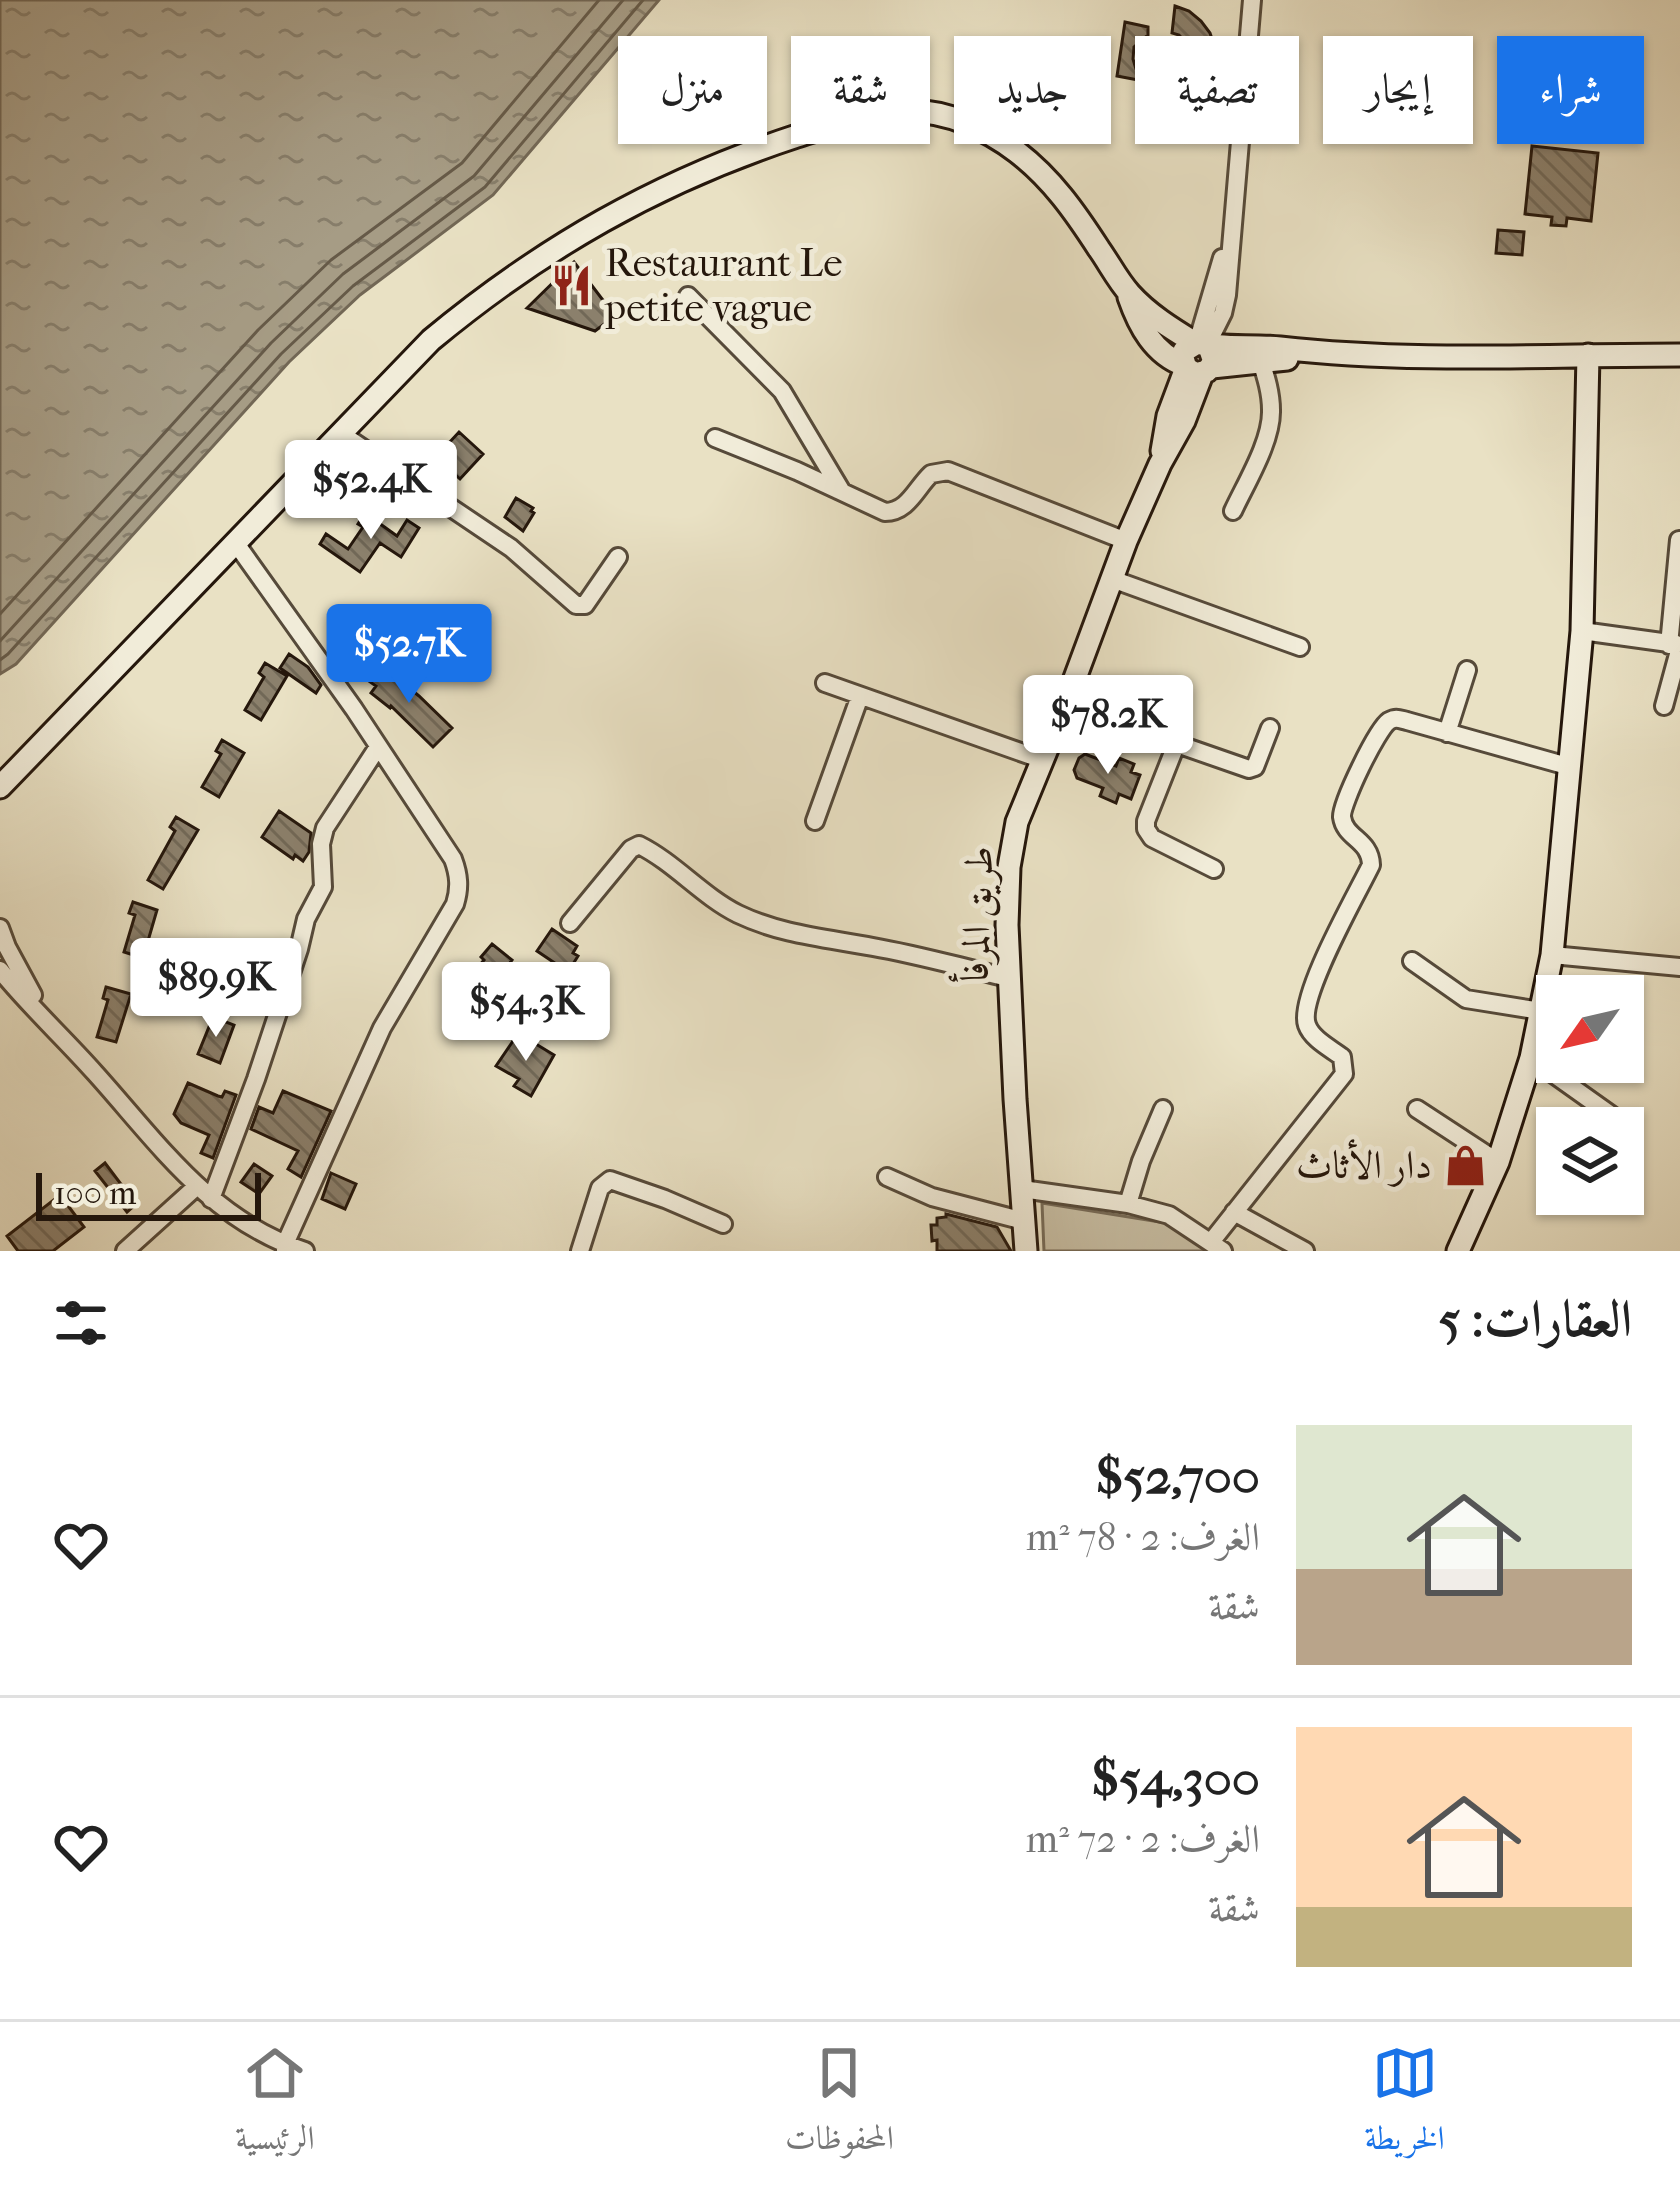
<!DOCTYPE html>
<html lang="ar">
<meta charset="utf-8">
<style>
body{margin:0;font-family:"IM FELL French Canon",Amiri,serif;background:#f6f6f6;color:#222;direction:rtl;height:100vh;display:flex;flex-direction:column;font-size:45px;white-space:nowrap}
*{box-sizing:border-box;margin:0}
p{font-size:39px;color:#767676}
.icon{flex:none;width:66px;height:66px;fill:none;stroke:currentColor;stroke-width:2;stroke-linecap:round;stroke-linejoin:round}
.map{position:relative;height:1251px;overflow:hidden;direction:ltr}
.drawer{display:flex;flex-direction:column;background:#fff;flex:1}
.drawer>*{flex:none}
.guide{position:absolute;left:36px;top:36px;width:1608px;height:108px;direction:rtl;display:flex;gap:24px}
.needle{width:78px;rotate:236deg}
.controls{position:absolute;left:1536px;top:975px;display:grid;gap:24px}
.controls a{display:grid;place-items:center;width:108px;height:108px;border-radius:0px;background:#fff;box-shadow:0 3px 9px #0004;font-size:60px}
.scale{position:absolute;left:36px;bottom:30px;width:225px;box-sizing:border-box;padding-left:12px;border:6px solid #25170c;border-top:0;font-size:33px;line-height:42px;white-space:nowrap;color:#25170c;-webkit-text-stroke:9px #f1ecd9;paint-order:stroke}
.price{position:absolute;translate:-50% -102px;padding:0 27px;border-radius:12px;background:#fff;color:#222;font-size:39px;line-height:78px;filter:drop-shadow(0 3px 6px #0008)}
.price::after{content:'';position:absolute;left:50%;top:72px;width:36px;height:27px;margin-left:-18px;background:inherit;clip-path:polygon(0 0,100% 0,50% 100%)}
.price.active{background:#1a73e8;color:#fff}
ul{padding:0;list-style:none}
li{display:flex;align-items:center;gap:36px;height:300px;padding:0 48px}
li+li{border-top:3px solid #e0e0e0}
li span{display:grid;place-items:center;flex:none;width:336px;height:240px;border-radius:0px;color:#555}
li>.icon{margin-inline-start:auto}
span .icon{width:144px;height:144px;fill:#fffc;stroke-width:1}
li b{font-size:51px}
h2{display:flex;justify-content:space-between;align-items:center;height:144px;padding:0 48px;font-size:51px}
.tag{padding:0 42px;border-radius:0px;background:#fff;box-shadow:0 3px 9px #0004;font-size:42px;line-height:108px}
.tag.active{background:#1a73e8;color:#fff}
.tabs{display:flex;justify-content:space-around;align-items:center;height:168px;border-top:3px solid #e0e0e0;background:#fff;font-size:33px;color:#767676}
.tabs a{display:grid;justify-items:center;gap:6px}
.tabs .active{color:#1a73e8}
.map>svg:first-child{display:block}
.park{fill:#c8bfa5;stroke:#766b58;stroke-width:3}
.water{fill:url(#water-ripples);stroke:#726755;stroke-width:3}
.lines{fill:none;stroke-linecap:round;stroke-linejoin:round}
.shore{stroke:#665a48;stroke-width:3}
.building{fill:url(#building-back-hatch);stroke:#25170c;stroke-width:3}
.street-casing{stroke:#564a3a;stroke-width:22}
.secondary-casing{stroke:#25170c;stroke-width:27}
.street{stroke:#f1ecd9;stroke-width:16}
.secondary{stroke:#f1ecd9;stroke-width:21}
.labels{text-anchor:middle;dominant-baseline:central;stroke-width:10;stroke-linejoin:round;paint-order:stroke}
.poi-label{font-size:39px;fill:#25170c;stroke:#f1ecd9;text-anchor:start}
.street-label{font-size:39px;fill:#25170c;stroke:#f1ecd9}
</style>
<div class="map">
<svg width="1680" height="1251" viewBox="0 0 1680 1251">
<defs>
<pattern id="water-ripples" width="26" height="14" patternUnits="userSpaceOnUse" patternTransform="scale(3)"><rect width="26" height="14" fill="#a69c85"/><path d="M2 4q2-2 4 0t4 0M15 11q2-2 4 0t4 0" fill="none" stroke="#877e6b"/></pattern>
<pattern id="building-back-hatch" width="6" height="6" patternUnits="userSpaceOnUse" patternTransform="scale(3)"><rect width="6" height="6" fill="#8b806c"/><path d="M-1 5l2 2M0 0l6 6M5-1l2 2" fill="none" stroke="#716857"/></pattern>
</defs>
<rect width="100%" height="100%" fill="#e9e1c4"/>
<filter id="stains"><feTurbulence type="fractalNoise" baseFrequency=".00167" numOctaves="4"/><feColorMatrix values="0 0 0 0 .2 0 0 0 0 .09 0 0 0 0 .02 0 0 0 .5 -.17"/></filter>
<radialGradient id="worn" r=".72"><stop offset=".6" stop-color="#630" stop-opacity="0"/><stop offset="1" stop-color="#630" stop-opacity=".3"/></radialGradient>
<path class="park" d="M1042,1203L1166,1223L1207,1251H1044Z"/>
<path class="water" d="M0,0H659L493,195L360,295L289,362L16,664L0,674Z"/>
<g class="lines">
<path class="shore" d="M0,614L258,330L331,260L462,163L599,0
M0,641L271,343L343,274L474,176L623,0
M0,660L8,654L281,354L353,286L485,187L643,0"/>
</g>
<path class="building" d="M1175,6L1189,11L1201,21L1210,33L1215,48V63L1210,77L1201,89L1189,98L1163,103L1166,82L1179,79L1185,74L1192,60L1189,46L1179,35L1172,33Z
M1125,22L1148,27V35L1134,47L1133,59L1136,69L1159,82V84L1117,76Z
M1532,146L1598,153L1591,221L1567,218L1566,226L1551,225L1552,217L1525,214Z
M1498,230L1524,232L1522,255L1496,253Z
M574,262L615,316L595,331L527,308Z
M459,432L483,454L460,479L436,457Z
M516,498L533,508L531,511L534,513L523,531L505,517Z
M365,513L397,536L407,520L419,528L401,557L380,543L360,572L320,544L326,534L348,549L363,527L358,524Z
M289,654L308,667L321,685L316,693L280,668Z
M265,663L287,676L261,720L245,710L264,677L259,673Z
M384,668L419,696L452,728L433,747L391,706L390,708L371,693L376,686L366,679L374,669L380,673Z
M222,740L244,753L219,797L202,787L221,754L216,751Z
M1085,754L1116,766L1119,758L1134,764L1131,772L1140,775L1131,799L1119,794L1116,803L1100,796L1103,788L1077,778L1074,770L1079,758Z
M279,811L311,833L309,852L303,861L295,855L293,859L262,837Z
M176,817L198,830L163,889L148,880L175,831L170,827Z
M133,902L157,910L143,958L124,952L135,915L129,913Z
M552,929L577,946L573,953L578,956L568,972L537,951Z
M492,944L512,960L509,964L548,1003L531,1020L507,996L517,986L494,967L488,975L478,967L484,960L481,957Z
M239,946L260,954L246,992L224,983Z
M106,987L131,994L116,1042L97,1037L108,1000L103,998Z
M213,1017L234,1025L220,1063L198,1054Z
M515,1038L522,1044L526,1038L554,1055L531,1096L514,1086L519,1079L496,1066Z
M188,1083L218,1096L222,1097L225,1091L236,1095L213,1158L201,1153L209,1135L181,1123L174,1114Z
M283,1091L331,1111L301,1177L288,1169L298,1151L251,1129L259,1107L273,1113Z
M105,1163L136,1204L127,1212L95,1171Z
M254,1164L272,1176L259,1194L241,1182Z
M331,1173L356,1184L345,1209L322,1199Z
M60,1195L84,1227L53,1251H18L7,1236Z
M946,1214L997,1227L1011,1251H937V1240L932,1241L931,1225H937V1218L946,1217Z"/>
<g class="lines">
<defs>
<path id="street" d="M688,296L782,391L841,490
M1197,343L1222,258
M1207,345L1223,313L1227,295L1252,0
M340,433L511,548L576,605H585L618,557
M715,438L797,471L885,512C908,512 916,488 931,474L948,471L1126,541
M1233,511C1246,483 1272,441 1271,410C1271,393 1266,377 1261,361
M235,542L354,709L453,859C459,875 460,888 455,904L382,1028L285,1244V1251
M1112,579L1300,647
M1582,631L1676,644
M1669,645L1679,540
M825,683L1043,760
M1065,705L1249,769L1255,767L1270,728
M1664,706L1680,647
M1447,733L1467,670
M1176,745L1146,821V829L1152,838L1214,869
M815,821L860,696
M570,923L631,849L639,845C675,863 702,896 738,914C782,935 826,938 873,947C919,955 964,968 1009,978
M0,928L7,947L33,995
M1552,955L1680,967
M1412,961L1466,999L1541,1011
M0,970C29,1006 64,1038 95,1073C158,1143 211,1221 305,1251
M1531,1058L1621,1122
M1417,1109L1498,1162
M887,1177L932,1197L1024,1221
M1022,1189L1128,1204L1169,1215L1223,1251
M211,1199L256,1079L299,949L306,919L323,887L321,844L325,828L378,747
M1128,1204L1141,1161L1163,1109
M1234,1212L1305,1251
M1211,1242L1344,1074L1342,1057C1330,1048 1312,1039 1307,1025C1297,998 1357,894 1371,865C1370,839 1345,839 1342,817C1341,804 1377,729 1389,721C1396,717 1399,719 1407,721L1571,767
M125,1251L197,1186
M580,1251L600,1188L610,1180L665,1199L723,1224"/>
<path id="secondary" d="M1129,297C1139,326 1154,354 1184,365
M1209,347L1214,362L1207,371L1196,374L1186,368L1183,358L1184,351L1197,343C1223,349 1252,345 1280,348C1413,363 1546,355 1680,355
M1212,367L1287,359
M1162,451L1168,416L1186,368
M0,787L431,340C542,248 657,182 794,137C831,125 869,111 909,111C948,111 987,129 1017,152C1052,179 1075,212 1099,249C1109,263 1118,281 1130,294C1148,314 1172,329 1195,343
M1026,1251L1015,1099L1007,925L1009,867L1017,822L1065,705L1126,541L1160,464L1184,421L1202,374
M1458,1251L1498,1162L1531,1058L1552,955L1582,631L1588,355"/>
</defs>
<use href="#street" class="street-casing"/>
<use href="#secondary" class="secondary-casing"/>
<use href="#street" class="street"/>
<use href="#secondary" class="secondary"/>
</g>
<defs>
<symbol id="restaurant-bare" viewBox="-9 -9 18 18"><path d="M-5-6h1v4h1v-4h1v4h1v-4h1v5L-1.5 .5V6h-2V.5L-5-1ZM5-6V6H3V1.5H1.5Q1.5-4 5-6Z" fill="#8f2418" stroke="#f1ecd9" stroke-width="2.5" paint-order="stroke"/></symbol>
<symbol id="shop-bare" viewBox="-9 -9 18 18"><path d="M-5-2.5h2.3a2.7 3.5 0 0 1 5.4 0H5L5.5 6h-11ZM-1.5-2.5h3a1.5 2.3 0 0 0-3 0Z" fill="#8f2418" stroke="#f1ecd9" stroke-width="2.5" paint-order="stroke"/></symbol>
</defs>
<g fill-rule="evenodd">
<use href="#restaurant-bare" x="542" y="256" width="59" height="59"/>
<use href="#shop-bare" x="1436" y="1136" width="59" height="59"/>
</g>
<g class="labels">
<g class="poi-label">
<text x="605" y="263">Restaurant Le<tspan x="605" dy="45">petite vague</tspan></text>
<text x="1432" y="1165" text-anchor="end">دار الأثاث</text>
</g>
<g class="street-label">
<text transform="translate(977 915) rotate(-88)">طريق المرفأ</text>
</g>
</g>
<rect width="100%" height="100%" filter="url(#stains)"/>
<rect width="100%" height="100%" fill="url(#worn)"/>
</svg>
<div class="controls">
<a><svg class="needle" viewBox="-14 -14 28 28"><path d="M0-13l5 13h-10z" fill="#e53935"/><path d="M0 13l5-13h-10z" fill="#767676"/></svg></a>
<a><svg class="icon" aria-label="layers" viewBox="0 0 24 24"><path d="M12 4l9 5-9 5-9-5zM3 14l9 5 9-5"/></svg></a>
</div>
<div class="scale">100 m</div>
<b class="price" style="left:371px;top:542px">$52.4K</b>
<b class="price active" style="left:409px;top:706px">$52.7K</b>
<b class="price" style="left:1108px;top:777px">$78.2K</b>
<b class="price" style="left:216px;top:1040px">$89.9K</b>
<b class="price" style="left:526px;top:1064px">$54.3K</b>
<div class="guide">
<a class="tag active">شراء</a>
<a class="tag">إيجار</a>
<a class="tag">تصفية</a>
<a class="tag">جديد</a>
<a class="tag">شقة</a>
<a class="tag">منزل</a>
</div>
</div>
<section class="drawer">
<h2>العقارات: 5<svg class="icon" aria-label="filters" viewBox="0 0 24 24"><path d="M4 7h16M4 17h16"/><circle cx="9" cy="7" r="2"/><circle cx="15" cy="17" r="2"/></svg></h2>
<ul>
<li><span style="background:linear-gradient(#dfe7d0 60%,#b9a48a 0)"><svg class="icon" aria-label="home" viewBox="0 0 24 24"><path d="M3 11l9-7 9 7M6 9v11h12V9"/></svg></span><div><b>$52,700</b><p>الغرف: 2 · 78 m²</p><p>شقة</p></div><svg class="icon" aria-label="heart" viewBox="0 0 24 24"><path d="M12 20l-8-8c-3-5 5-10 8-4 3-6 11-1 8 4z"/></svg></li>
<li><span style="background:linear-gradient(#ffd9b3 75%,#c2b280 0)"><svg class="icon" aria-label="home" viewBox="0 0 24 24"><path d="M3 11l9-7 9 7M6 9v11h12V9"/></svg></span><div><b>$54,300</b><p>الغرف: 2 · 72 m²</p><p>شقة</p></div><svg class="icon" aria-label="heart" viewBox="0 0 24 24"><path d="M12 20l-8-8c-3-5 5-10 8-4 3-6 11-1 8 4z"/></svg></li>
</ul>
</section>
<nav class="tabs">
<a class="active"><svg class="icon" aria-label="map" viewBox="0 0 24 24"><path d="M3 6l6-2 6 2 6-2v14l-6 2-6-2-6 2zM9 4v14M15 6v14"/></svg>الخريطة</a>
<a><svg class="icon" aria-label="saved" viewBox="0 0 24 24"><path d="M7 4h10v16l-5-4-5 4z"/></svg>المحفوظات</a>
<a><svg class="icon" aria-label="home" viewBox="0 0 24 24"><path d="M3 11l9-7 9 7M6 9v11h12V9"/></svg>الرئيسية</a>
</nav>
